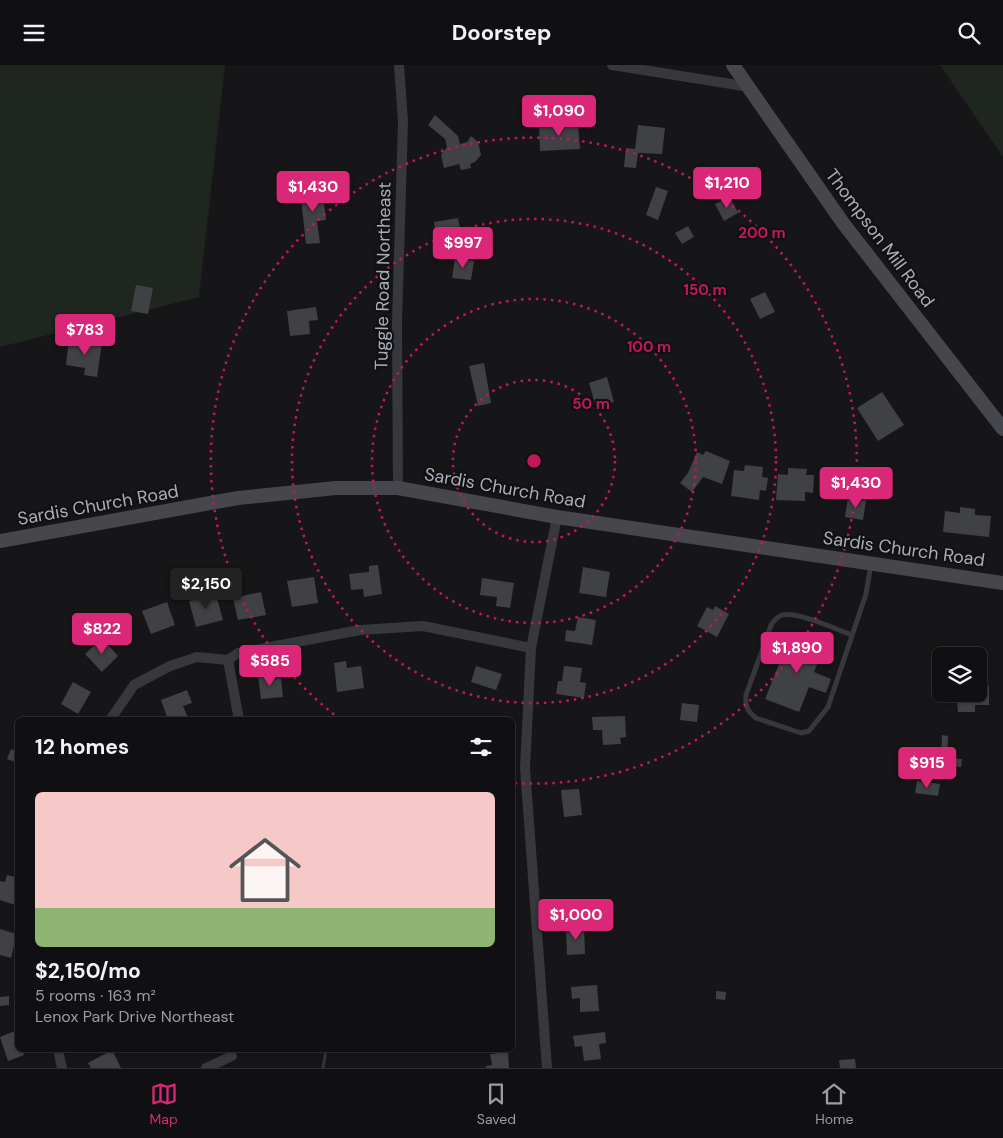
<!DOCTYPE html>
<meta charset="utf-8">
<style>
body{margin:0;font-family:"DM Sans",sans-serif;background:#19191b;color:#f1f3f6;height:100vh;display:flex;flex-direction:column;font-size:19px;white-space:nowrap}
*{box-sizing:border-box;margin:0}
p{font-size:16px;color:#9c9d9f}
.icon{flex:none;width:28px;height:28px;fill:none;stroke:currentColor;stroke-width:2;stroke-linecap:round;stroke-linejoin:round}
.map{position:relative;flex:1;overflow:hidden}
.sheet{position:absolute;left:15px;top:652px;width:500px;height:335px;display:flex;flex-direction:column;background:#101012;border-radius:8px;box-shadow:0 1px 4px #0004,0 0 0 1px #303032}
.sheet>*{flex:none}
.fabs{position:absolute;left:932px;top:582px;display:grid;gap:10px}
.fabs a{display:grid;place-items:center;width:55px;height:55px;border-radius:8px;background:#101012;box-shadow:0 1px 4px #0004,0 0 0 1px #303032;font-size:25px}
.price{position:absolute;translate:-50% -42px;padding:0 11px;border-radius:5px;background:#db2777;color:#fff;font-size:16px;line-height:32px;filter:drop-shadow(0 1px 2px #0008)}
.price::after{content:'';position:absolute;left:50%;top:30px;width:15px;height:11px;margin-left:-8px;background:inherit;clip-path:polygon(0 0,100% 0,50% 100%)}
.price.selected{background:#222;color:#fff}
ul{padding:0;list-style:none}
li{display:grid;align-content:center;gap:10px;height:265px;padding:0 20px}
li+li{border-top:1px solid #303032}
li span{display:grid;place-items:center;height:155px;border-radius:8px;color:#555}
li>.icon{margin-inline-start:auto}
span .icon{width:90px;height:90px;fill:#fffc;stroke-width:1}
li b{font-size:21px}
h2{display:flex;justify-content:space-between;align-items:center;height:60px;padding:0 20px;font-size:21px}
header{display:flex;justify-content:space-between;align-items:center;height:65px;padding:0 20px;background:#101012;font-size:22px;font-weight:700}
.menu{display:flex;justify-content:space-around;align-items:center;height:70px;border-top:1px solid #303032;background:#101012;font-size:14px;color:#9c9d9f}
.menu a{display:grid;justify-items:center;gap:2px}
.menu .selected{color:#db2777}
.map>svg:first-child{display:block}
.green{fill:#1e261f}
.lines{fill:none;stroke-linecap:round;stroke-linejoin:round}
.stream{stroke:#2c353c;stroke-width:3}
.building{fill:#404145}
.lane{stroke:#37383d;stroke-width:5}
.street{stroke:#37383d;stroke-width:10}
.secondary{stroke:#45474d;stroke-width:14}
.ring{fill:none;stroke:#c2185b;stroke-width:2.5;stroke-dasharray:2.5 5}
.labels{text-anchor:middle;dominant-baseline:central;stroke-width:4.5;stroke-linejoin:round;paint-order:stroke}
.street-label{font-size:18px;fill:#a8adb8;stroke:#111113}
.centre{fill:#c2185b;stroke:#111113;stroke-width:2.5}
.ring-label{font-size:15px;text-anchor:middle;font-weight:bold;fill:#c2185b;stroke:#111113;stroke-width:4.5;stroke-linejoin:round;paint-order:stroke}
</style>
<header><svg class="icon" aria-label="menu" viewBox="0 0 24 24"><path d="M4 6h16M4 12h16M4 18h16"/></svg>Doorstep<svg class="icon" aria-label="search" viewBox="0 0 24 24"><circle cx="10" cy="10" r="6"/><path d="M15 15l6 6"/></svg></header>
<div class="map">
<svg width="1003" height="1003" viewBox="0 0 1003 1003">
<rect width="100%" height="100%" fill="#161618"/>
<path class="green" d="M0,0H225L199,232L0,282Z
M940,0H1003V92Z"/>
<g class="lines">
<path class="stream" d="M323,1003L326,985"/>
</g>
<path class="building" d="M435,50L458,71L460,79L467,77L471,71L478,77L481,90L475,97L470,99L471,103L461,105L459,99L444,103L441,90L447,82L445,74L428,60Z
M578,57L580,84L540,86L539,59Z
M638,60L665,63L662,89L638,88L636,103L624,102L626,83L635,84Z
M656,122L668,126L658,155L646,150Z
M322,123L326,155L317,156L320,178L306,179L300,125Z
M730,132L738,148L724,156L715,139Z
M458,153L461,169L436,173L434,157Z
M688,161L694,172L682,179L675,168Z
M455,193L474,196L471,215L452,213Z
M136,220L153,223L148,249L131,246Z
M765,227L775,247L760,254L750,234Z
M316,242L318,255L309,256L310,269L290,271L287,246Z
M69,274L102,278L97,312L84,310L85,303L66,300Z
M484,298L491,338L478,341L469,301Z
M607,312L614,337L596,342L589,318Z
M882,327L904,360L878,376L857,343Z
M706,386L730,396L722,419L703,412L692,427L680,418L688,408L697,387L703,390Z
M745,400L763,402L762,412L768,413L766,426L760,425L759,435L731,431L734,405L744,406Z
M788,403L807,404L806,410H814L813,428L805,427V436L776,435L778,409L788,410Z
M848,432L866,435L863,455L845,452Z
M960,442L975,444V450L991,451L989,472L943,467L945,446L960,448Z
M378,500L382,529L364,532L363,524L351,525L349,509L369,507V501Z
M583,502L610,507L606,532L579,528Z
M314,512L318,538L292,542L287,516Z
M482,513L514,518L510,543L496,541L497,532L480,530Z
M261,527L266,550L238,555L233,533Z
M216,529L223,555L196,562L189,536Z
M167,537L175,560L151,569L142,546Z
M715,541L729,549L717,572L697,561L707,542L713,545Z
M578,552L596,555L592,580L565,576L566,565L575,566Z
M791,569L824,583L814,607L831,614L826,628L809,622L799,647L765,634Z
M102,573L118,591L102,607L85,589Z
M346,596L347,603L361,601L364,623L337,627L334,598Z
M476,601L502,609L496,625L471,617Z
M564,601L582,603L580,617L586,618L584,633L556,629L558,616H562Z
M271,608L272,614L281,613L283,632L261,634L258,610Z
M73,617L91,627L78,649L61,639Z
M979,621H989V640H975V647H958L957,636H946L945,629H979Z
M187,625L192,638L183,641L189,655H168L161,635Z
M682,638L699,640L697,657L680,655Z
M625,651L626,672L620,673L621,679L603,680L602,665H593L592,652Z
M942,670L948,671L947,693L962,694L961,702L945,701L946,693H941Z
M11,684L18,687V698L7,694Z
M917,716L940,719L938,731L915,728Z
M579,724L582,750L564,752L561,725Z
M7,810L18,813V841L0,835V816L5,817Z
M584,863L585,889L567,890L566,864Z
M0,864L17,869L11,893L0,890Z
M597,920L599,946L580,947V933L572,934L571,922Z
M716,926L726,927L725,935L716,934Z
M9,931V940L0,941V932Z
M15,966L18,985H22L24,990L8,996L0,972Z
M605,967L606,978L599,979L601,994L584,996L582,981L575,982L573,971Z
M112,985L121,1003H91L88,998Z
M508,987L509,1003H486V1001L492,1000L490,989Z
M855,994L856,1003H840L839,995Z"/>
<g class="lines">
<path class="lane" d="M852,570C835,564 798,546 782,550C776,552 774,556 771,560L746,630C745,641 747,646 756,653L801,668L809,666L828,642L866,529L871,499"/>
<path class="street" d="M612,0L750,22
M398,423L397,257L403,57L399,0
M228,595L239,655
M110,655L134,620L170,601L197,592L228,595L238,588L360,565L423,561L531,583
M58,985L62,1003
M206,1003L232,991
M547,1003L525,703L531,583L557,452"/>
<path class="secondary" d="M733,0L843,158L1003,364
M0,476L238,433L336,423H398L557,452L1003,518"/>
</g>
<g class="ring">
<circle cx="534" cy="396" r="81"/>
<circle cx="534" cy="396" r="162"/>
<circle cx="534" cy="396" r="242"/>
<path d="M340 654A323 323 0 1 1 514 718"/>
</g>
<g class="labels">
<g class="street-label">
<text transform="translate(880 173) rotate(53)">Thompson Mill Road</text>
<text transform="translate(383 211) rotate(-89)">Tuggle Road Northeast</text>
<text transform="translate(505 423) rotate(10)">Sardis Church Road</text>
<text transform="translate(98 440) rotate(-10)">Sardis Church Road</text>
<text transform="translate(904 484) rotate(8)">Sardis Church Road</text>
</g>
</g>
<circle cx="534" cy="396" r="8" class="centre"/>
<g class="ring-label">
<text x="762" y="173">200 m</text>
<text x="705" y="230">150 m</text>
<text x="649" y="287">100 m</text>
<text x="591" y="344">50 m</text>
</g>
</svg>
<div class="fabs">
<a><svg class="icon" aria-label="layers" viewBox="0 0 24 24"><path d="M12 4l9 5-9 5-9-5zM3 14l9 5 9-5"/></svg></a>
</div>
<b class="price" style="left:559px;top:72px">$1,090</b>
<b class="price" style="left:727px;top:144px">$1,210</b>
<b class="price" style="left:313px;top:148px">$1,430</b>
<b class="price" style="left:463px;top:204px">$997</b>
<b class="price" style="left:85px;top:291px">$783</b>
<b class="price" style="left:856px;top:444px">$1,430</b>
<b class="price selected" style="left:206px;top:545px">$2,150</b>
<b class="price" style="left:102px;top:590px">$822</b>
<b class="price" style="left:797px;top:609px">$1,890</b>
<b class="price" style="left:270px;top:622px">$585</b>
<b class="price" style="left:927px;top:724px">$915</b>
<b class="price" style="left:576px;top:876px">$1,000</b>
<section class="sheet">
<h2>12 homes<svg class="icon" aria-label="filters" viewBox="0 0 24 24"><path d="M4 7h16M4 17h16"/><circle cx="9" cy="7" r="2"/><circle cx="15" cy="17" r="2"/></svg></h2>
<ul>
<li><span style="background:linear-gradient(#f6c9c9 75%,#8fb573 0)"><svg class="icon" aria-label="home" viewBox="0 0 24 24"><path d="M3 11l9-7 9 7M6 9v11h12V9"/></svg></span><div><b>$2,150/mo</b><p>5 rooms · 163 m²</p><p>Lenox Park Drive Northeast</p></div></li>
</ul>
</section>
</div>
<nav class="menu">
<a class="selected"><svg class="icon" aria-label="map" viewBox="0 0 24 24"><path d="M3 6l6-2 6 2 6-2v14l-6 2-6-2-6 2zM9 4v14M15 6v14"/></svg>Map</a>
<a><svg class="icon" aria-label="saved" viewBox="0 0 24 24"><path d="M7 4h10v16l-5-4-5 4z"/></svg>Saved</a>
<a><svg class="icon" aria-label="home" viewBox="0 0 24 24"><path d="M3 11l9-7 9 7M6 9v11h12V9"/></svg>Home</a>
</nav>
